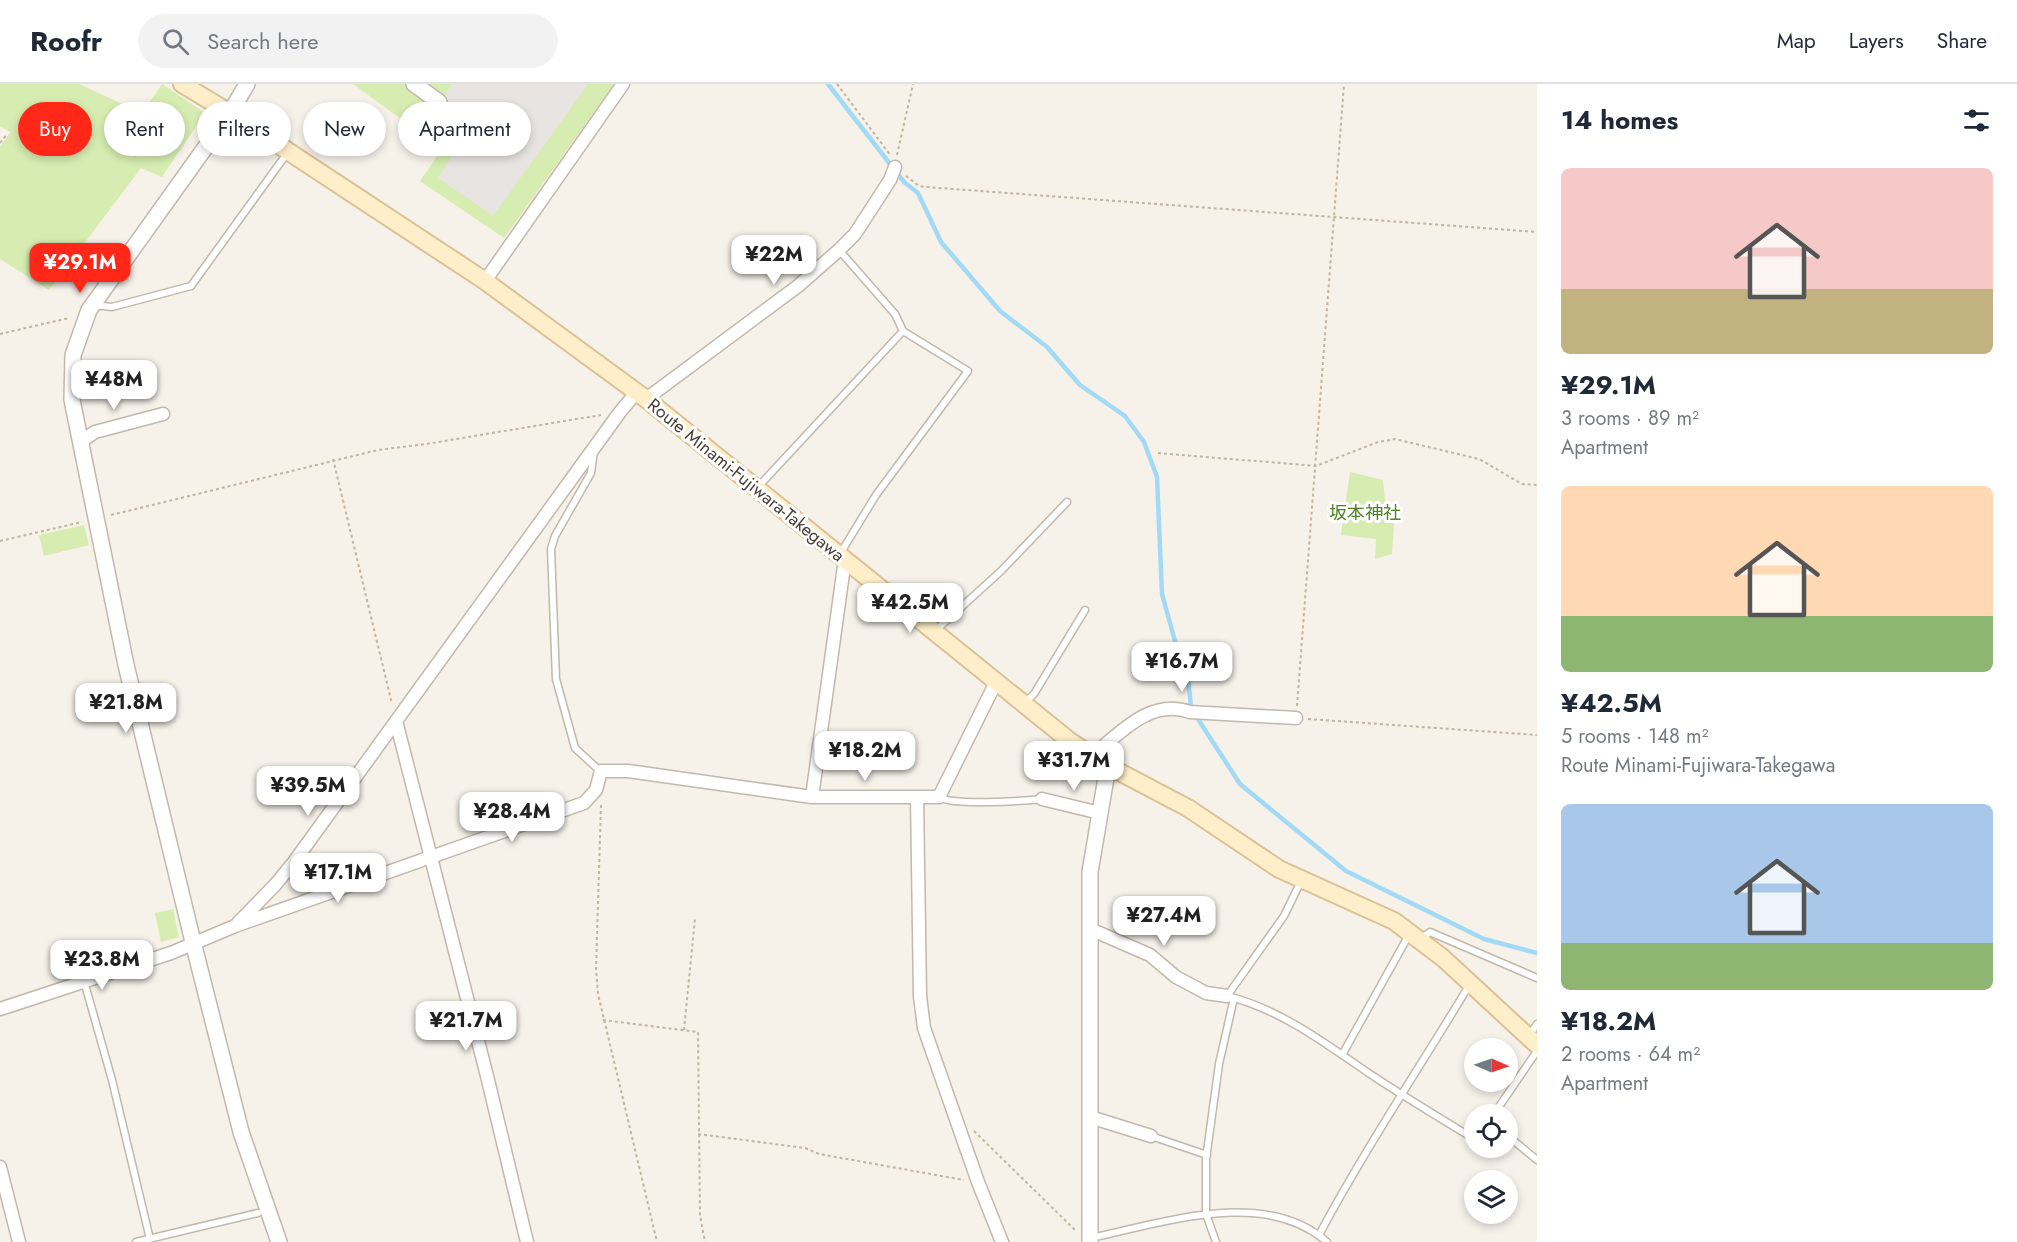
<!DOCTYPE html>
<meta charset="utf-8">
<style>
body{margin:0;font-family:Jost,"Noto Sans JP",sans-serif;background:#f2f2f3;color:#1f2937;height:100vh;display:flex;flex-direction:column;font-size:22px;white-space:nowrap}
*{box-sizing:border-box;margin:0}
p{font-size:20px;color:#747a83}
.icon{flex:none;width:33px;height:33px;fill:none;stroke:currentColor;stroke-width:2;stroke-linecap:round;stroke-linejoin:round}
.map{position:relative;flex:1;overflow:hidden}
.details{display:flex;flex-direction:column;background:#fff;width:480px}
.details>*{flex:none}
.hud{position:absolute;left:18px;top:18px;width:570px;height:54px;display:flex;gap:12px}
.needle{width:39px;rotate:92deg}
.controls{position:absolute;left:1464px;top:954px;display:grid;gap:12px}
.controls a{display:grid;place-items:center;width:54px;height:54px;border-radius:50%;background:#fff;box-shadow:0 3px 9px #0003;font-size:30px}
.price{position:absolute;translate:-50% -51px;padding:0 14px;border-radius:12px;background:#fff;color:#222;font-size:20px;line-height:39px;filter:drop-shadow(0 2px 3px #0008)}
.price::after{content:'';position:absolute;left:50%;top:36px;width:18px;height:14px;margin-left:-9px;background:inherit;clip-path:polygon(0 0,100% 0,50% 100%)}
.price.selected{background:#ff2717;color:#fff}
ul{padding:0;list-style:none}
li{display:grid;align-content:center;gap:12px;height:318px;padding:0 24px}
li span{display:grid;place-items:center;height:186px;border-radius:9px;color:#555}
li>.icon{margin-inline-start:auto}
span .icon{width:108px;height:108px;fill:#fffc;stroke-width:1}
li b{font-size:26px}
h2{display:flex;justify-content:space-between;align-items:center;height:72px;padding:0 24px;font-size:26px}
.tag{padding:0 21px;border-radius:27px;background:#fff;box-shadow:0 3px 9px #0003;font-size:21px;line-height:54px}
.tag.selected{background:#ff2717;color:#fff}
header{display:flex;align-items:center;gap:36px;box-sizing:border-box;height:84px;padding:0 30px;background:#fff;border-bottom:2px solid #e0e1e3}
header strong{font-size:28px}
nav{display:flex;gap:33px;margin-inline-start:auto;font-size:21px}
.search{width:420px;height:54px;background:#f2f2f3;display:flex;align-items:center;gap:15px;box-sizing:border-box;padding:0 21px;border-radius:33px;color:#747a83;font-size:22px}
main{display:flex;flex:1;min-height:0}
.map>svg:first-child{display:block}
.green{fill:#d6ecb0}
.parking{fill:#e7e4e1}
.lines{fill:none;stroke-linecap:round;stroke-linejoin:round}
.stream{stroke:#a2daf6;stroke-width:4.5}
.service-casing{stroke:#c2b8ab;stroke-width:9}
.minor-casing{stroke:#c2b8ab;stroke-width:15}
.tertiary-casing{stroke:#c2b8ab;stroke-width:18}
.secondary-casing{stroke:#d9c296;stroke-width:20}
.path{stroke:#c5b39b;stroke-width:2;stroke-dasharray:3 3;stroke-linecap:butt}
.service{stroke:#fff;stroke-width:6}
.minor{stroke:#fff;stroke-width:12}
.tertiary{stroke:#fff;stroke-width:15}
.secondary{stroke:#ffeeca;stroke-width:16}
.labels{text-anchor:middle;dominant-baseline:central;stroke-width:6;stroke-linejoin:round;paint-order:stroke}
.street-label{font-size:18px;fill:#4a4137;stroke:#fff}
.park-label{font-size:18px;fill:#4f8125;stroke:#fff}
</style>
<header>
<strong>Roofr</strong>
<div class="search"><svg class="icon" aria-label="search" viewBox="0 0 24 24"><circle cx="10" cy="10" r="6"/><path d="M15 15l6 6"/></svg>Search here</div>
<nav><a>Map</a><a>Layers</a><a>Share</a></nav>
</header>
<main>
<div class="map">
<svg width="1537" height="1158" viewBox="0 0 1537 1158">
<rect width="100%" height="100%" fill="#f6f1e9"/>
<path class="green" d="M0,0H79L142,29L162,0L205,29L162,93L141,84L49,206L0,175V63L10,48L0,42Z
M353,0H614L504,154L420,97L442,65Z
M1350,388L1383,396L1386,429L1394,440L1392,470L1375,475L1376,455L1341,451Z
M84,441L89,461L44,472L39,451Z
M173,825L179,853L161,858L155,829Z"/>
<path class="parking" d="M452,0H588L493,132L438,94L459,61L427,36Z"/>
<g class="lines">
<path class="stream" d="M828,0L904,98L918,109L941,158L1000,227L1047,263L1080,301L1125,332L1144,358L1157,393L1162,510L1178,568L1187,586L1191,622
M1196,632L1240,700L1346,787L1484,855L1537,869"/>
<defs>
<path id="service" d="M93,221L112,223L191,202L288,68
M594,367L591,389L555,452L551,465L556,595L575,664L600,687
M758,403L903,247L895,230L839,166
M840,470L876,411L968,287L903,247
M935,547L1001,487L1067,418
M1024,619L1034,610L1085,526
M939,713C953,722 1022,717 1042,715
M1301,797L1284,832L1227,912C1281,925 1327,961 1373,992C1405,1013 1438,1033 1471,1053L1474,1050
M1420,855L1430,848L1537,894
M84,897L112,996L150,1155
M1528,953L1537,940
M1342,971L1410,849
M1494,1030L1537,967
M1151,1052L1207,1071
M1508,1052L1537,1076
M1319,1151C1365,1065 1420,983 1470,900
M1091,1154C1163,1139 1265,1103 1327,1158
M136,1158L258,1129
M1216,1158L1206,1130V1075L1219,980L1234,914"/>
<path id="minor" d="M485,197L623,0
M646,315L798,202L839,166L855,150L890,96L895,83
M80,358L95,348L163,330
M396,637L487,992L527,1158
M1093,671C1121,648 1151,614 1190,628L1296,634
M812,713L845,475
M917,713L920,912L924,944L978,1098L1002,1158
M1042,715L1100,729
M238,839L275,801L294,778L620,328L636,309
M1090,845L1150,871L1176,893L1206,909L1227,912
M0,925L171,869L235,842L584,719L596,706L601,687H628L812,713H939L996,598
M1090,1033L1151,1052
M0,1083L19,1158"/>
<path id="tertiary" d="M247,0L230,29L89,226L73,271L72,316L126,581L193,858L241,1048L279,1158
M414,0L439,18
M1090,1158V788L1108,682"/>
<path id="secondary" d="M182,0L230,29L485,197L646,315L1071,658L1108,682L1188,724L1279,785L1394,837L1443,874L1537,961"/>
</defs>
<use href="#service" class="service-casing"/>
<use href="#minor" class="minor-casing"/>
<use href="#tertiary" class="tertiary-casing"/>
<use href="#secondary" class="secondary-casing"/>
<path class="path" d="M837,0L891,72
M0,59L7,50
M897,71L913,0
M906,92L919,102L926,103L1537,148
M0,250L69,234
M1158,369L1316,382L1378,358L1395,355L1479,375L1522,400L1537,401
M333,375L392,620
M111,431L378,366L426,360L601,331
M0,457L82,438
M1297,622L1344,0
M1308,635L1537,651
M601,721L596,885L598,910L657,1158
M603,936L698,948L700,1131L705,1158
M684,946L695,834
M974,1047L1075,1146
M698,1050L805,1064L819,1070L964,1096"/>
<use href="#service" class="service"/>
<use href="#minor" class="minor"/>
<use href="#tertiary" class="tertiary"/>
<use href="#secondary" class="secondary"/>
</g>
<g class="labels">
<g class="street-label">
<text transform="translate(746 396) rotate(39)">Route Minami-Fujiwara-Takegawa</text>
</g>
<g class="park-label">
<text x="1365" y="429">坂本神社</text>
</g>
</g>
</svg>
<div class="controls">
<a><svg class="needle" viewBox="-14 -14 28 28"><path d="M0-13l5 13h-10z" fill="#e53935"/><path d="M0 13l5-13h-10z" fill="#747a83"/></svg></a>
<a><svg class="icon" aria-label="locate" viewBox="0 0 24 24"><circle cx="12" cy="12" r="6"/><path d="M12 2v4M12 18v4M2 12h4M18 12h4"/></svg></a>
<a><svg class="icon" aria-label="layers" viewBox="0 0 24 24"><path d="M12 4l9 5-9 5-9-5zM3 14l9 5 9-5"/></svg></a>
</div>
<b class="price" style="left:774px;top:202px">¥22M</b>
<b class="price selected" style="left:80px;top:210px">¥29.1M</b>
<b class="price" style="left:114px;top:327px">¥48M</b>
<b class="price" style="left:910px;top:550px">¥42.5M</b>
<b class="price" style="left:1182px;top:609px">¥16.7M</b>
<b class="price" style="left:126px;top:650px">¥21.8M</b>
<b class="price" style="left:865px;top:698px">¥18.2M</b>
<b class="price" style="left:1074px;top:708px">¥31.7M</b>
<b class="price" style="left:308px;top:733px">¥39.5M</b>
<b class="price" style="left:512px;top:759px">¥28.4M</b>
<b class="price" style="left:338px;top:820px">¥17.1M</b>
<b class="price" style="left:1164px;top:863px">¥27.4M</b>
<b class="price" style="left:102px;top:907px">¥23.8M</b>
<b class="price" style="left:466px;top:968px">¥21.7M</b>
<div class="hud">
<a class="tag selected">Buy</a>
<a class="tag">Rent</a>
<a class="tag">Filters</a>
<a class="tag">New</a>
<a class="tag">Apartment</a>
</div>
</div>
<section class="details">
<h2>14 homes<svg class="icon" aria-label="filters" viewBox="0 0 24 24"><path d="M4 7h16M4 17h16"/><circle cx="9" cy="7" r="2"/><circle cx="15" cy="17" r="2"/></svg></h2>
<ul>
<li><span style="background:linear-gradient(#f6c9c9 65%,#c2b280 0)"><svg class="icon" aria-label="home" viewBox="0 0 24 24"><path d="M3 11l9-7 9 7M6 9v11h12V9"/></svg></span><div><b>¥29.1M</b><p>3 rooms · 89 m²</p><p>Apartment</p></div></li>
<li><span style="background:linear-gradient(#ffd9b3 70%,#8fb573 0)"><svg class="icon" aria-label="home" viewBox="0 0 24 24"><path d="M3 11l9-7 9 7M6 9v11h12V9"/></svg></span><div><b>¥42.5M</b><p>5 rooms · 148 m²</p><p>Route Minami-Fujiwara-Takegawa</p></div></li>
<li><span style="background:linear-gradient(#a9c7e8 75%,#8fb573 0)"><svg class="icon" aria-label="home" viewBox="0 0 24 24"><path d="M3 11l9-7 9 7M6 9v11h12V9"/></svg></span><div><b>¥18.2M</b><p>2 rooms · 64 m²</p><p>Apartment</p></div></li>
</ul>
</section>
</main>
